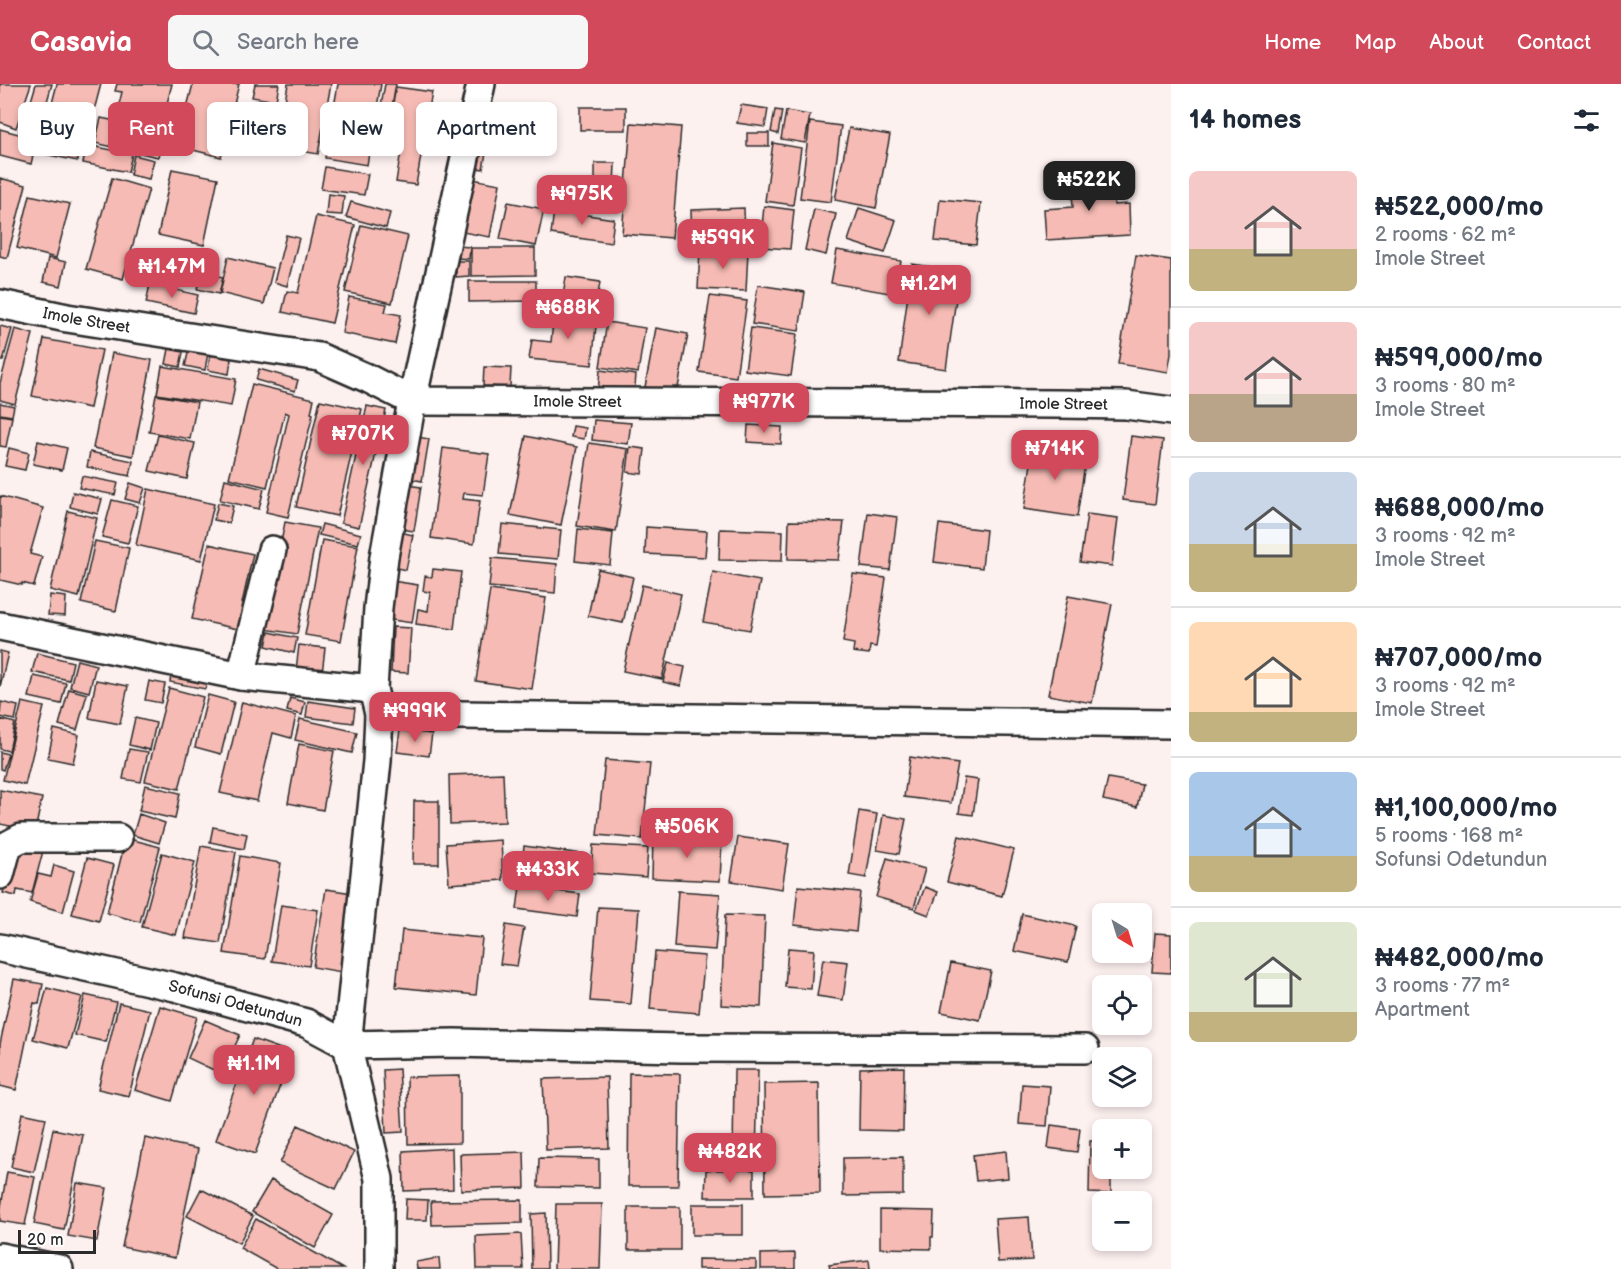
<!DOCTYPE html>
<meta charset="utf-8">
<style>
body{margin:0;font-family:"Balsamiq Sans",sans-serif;background:#f6f6f7;color:#1f2937;height:100vh;display:flex;flex-direction:column;font-size:22px;white-space:nowrap}
*{box-sizing:border-box;margin:0}
p{font-size:20px;color:#747a83}
.icon{flex:none;width:33px;height:33px;fill:none;stroke:currentColor;stroke-width:2;stroke-linecap:round;stroke-linejoin:round}
.map{position:relative;flex:1;overflow:hidden}
.details{display:flex;flex-direction:column;background:#fff;width:450px}
.details>*{flex:none}
.guide{position:absolute;left:18px;top:18px;width:570px;height:54px;display:flex;gap:12px}
.needle{width:39px;rotate:142deg}
.buttons{position:absolute;left:1092px;top:819px;display:grid;gap:12px}
.buttons a{display:grid;place-items:center;width:60px;height:60px;border-radius:9px;background:#fff;box-shadow:0 3px 9px #0003;font-size:30px}
.scale{position:absolute;left:18px;bottom:15px;width:78px;box-sizing:border-box;padding-left:6px;border:3px solid #2b2b2b;border-top:0;font-size:16px;line-height:21px;white-space:nowrap;color:#2b2b2b;-webkit-text-stroke:4px #fff;paint-order:stroke}
.price{position:absolute;translate:-50% -51px;padding:0 14px;border-radius:12px;background:#d1495b;color:#fff;font-size:20px;line-height:39px;filter:drop-shadow(0 2px 3px #0008)}
.price::after{content:'';position:absolute;left:50%;top:36px;width:18px;height:14px;margin-left:-9px;background:inherit;clip-path:polygon(0 0,100% 0,50% 100%)}
.price.selected{background:#222;color:#fff}
ul{padding:0;list-style:none}
li{display:flex;align-items:center;gap:18px;height:150px;padding:0 18px}
li+li{border-top:2px solid #e0e1e3}
li span{display:grid;place-items:center;flex:none;width:168px;height:120px;border-radius:9px;color:#555}
li>.icon{margin-inline-start:auto}
span .icon{width:72px;height:72px;fill:#fffc;stroke-width:1}
li b{font-size:26px}
h2{display:flex;justify-content:space-between;align-items:center;height:72px;padding:0 18px;font-size:26px}
.pill{padding:0 21px;border-radius:9px;background:#fff;box-shadow:0 3px 9px #0003;font-size:21px;line-height:54px}
.pill.selected{background:#d1495b;color:#fff}
header{display:flex;align-items:center;gap:36px;box-sizing:border-box;height:84px;padding:0 30px;background:#d1495b;color:#fff}
header strong{font-size:28px}
nav{display:flex;gap:33px;margin-inline-start:auto;font-size:21px}
.search{width:420px;height:54px;background:#f6f6f7;display:flex;align-items:center;gap:15px;box-sizing:border-box;padding:0 21px;border-radius:9px;color:#747a83;font-size:22px}
main{display:flex;flex:1;min-height:0}
.map>svg:first-child{display:block}
.building{fill:#f6bbb4;stroke:#2b2b2b;stroke-width:1.5}
.lines{fill:none;stroke-linecap:round;stroke-linejoin:round}
.minor-casing{stroke:#2b2b2b;stroke-width:32}
.minor{stroke:#fff;stroke-width:27}
.labels{text-anchor:middle;dominant-baseline:central;stroke-width:6;stroke-linejoin:round;paint-order:stroke}
.street-label{font-size:16px;fill:#2b2b2b;stroke:#fff}
</style>
<header>
<strong>Casavia</strong>
<div class="search"><svg class="icon" aria-label="search" viewBox="0 0 24 24"><circle cx="10" cy="10" r="6"/><path d="M15 15l6 6"/></svg>Search here</div>
<nav><a>Home</a><a>Map</a><a>About</a><a>Contact</a></nav>
</header>
<main>
<div class="map">
<svg width="1171" height="1185" viewBox="0 0 1171 1185">
<rect width="100%" height="100%" fill="#fdf1f0"/>
<filter id="ink" filterUnits="userSpaceOnUse"><feTurbulence type="fractalNoise" baseFrequency=".0167" numOctaves="2"/><feDisplacementMap in="SourceGraphic" scale="12" xChannelSelector="R" yChannelSelector="G"/><feConvolveMatrix kernelMatrix="1 2 1 2 8 2 1 2 1" color-interpolation-filters="sRGB"/></filter>
<g filter="url(#ink)">
<path class="building" d="M0,0H31L16,44L0,38Z
M36,0H52L46,21L31,17Z
M57,0H101L86,57L45,46Z
M117,0H172L162,39L117,29L122,8L115,7Z
M193,0H239L221,73L177,62Z
M255,0H279L276,17L252,13Z
M288,0H331L318,70L277,63Z
M338,0H381L367,81L325,74Z
M385,0H396L391,29L380,27Z
M396,3L432,8L416,101L396,98L402,60L386,57Z
M255,17L274,21L265,67L245,63Z
M741,21L768,25L765,43L737,39Z
M580,23H626V46H580Z
M775,26L782,27L778,50L771,48Z
M786,27L810,31L805,59L781,55Z
M24,29L44,35L39,53L19,47Z
M101,34L164,47L158,73L95,59Z
M476,34L492,37L483,85L468,83Z
M810,38L841,42L831,118L800,114Z
M631,39L681,43L672,154L622,150Z
M849,44L890,51L876,124L835,116Z
M0,45L37,55L31,80L0,72Z
M747,49H769V62H747Z
M42,53L81,61L78,77L39,69Z
M773,59L801,64L793,121L765,117Z
M87,61L132,70L128,88L83,79Z
M134,71L154,76L149,95L130,91Z
M595,79H615L614,103H595Z
M325,83L368,90L364,111L321,105Z
M172,85L218,94L204,161L158,151Z
M1113,90L1114,121L1129,120L1130,151L1046,156L1044,125L1073,123L1071,92Z
M0,94L26,101L7,174L0,172Z
M112,94L149,105L123,195L86,185Z
M472,95L500,100L490,153L462,148Z
M328,110L344,112L342,131L326,130Z
M30,111L70,120L56,174L17,164Z
M940,115L981,119L976,161L935,157Z
M351,118L390,129L386,144L346,133Z
M508,118L544,125L536,162L500,155Z
M764,122L794,126L790,165L760,163Z
M744,124L745,159L692,161L691,126Z
M859,124L896,136L885,169L848,157Z
M814,125L836,130L826,171L805,166Z
M554,126L614,135L611,159L551,150Z
M316,132L355,141L332,239L282,228L287,207L298,209Z
M361,141L408,152L392,219L345,208Z
M286,151L299,154L287,202L274,198Z
M457,162L470,163L469,175L457,174Z
M471,164H535V191L471,192Z
M700,165L748,167L746,207L698,205Z
M837,166L901,177L895,210L831,199Z
M1136,171L1171,176V270L1168,288L1118,280Z
M228,173L273,184L264,220L220,209Z
M48,174L66,178L61,202L43,198Z
M456,177H469V192L456,193Z
M912,180L960,187L946,285L899,278Z
M201,188L223,193L219,210L197,205Z
M566,193L600,198L595,230L561,225Z
M469,197H536V217L469,218Z
M150,200L198,211L194,229L146,219Z
M758,201L805,208L799,247L752,240Z
M710,212L747,217L736,293L699,288Z
M349,213L387,220L385,228L401,231L395,260L342,249Z
M554,228L597,232L592,281L529,275L532,256L551,258Z
M607,238L645,244L638,289L600,283Z
M0,242L12,245L3,277H0Z
M656,244L688,250L677,309L645,303Z
M751,244L797,250L791,292L745,286Z
M15,245L33,250L15,320L0,316V299Z
M44,255L102,266L90,324L32,312Z
M169,265L183,268L180,283L166,280Z
M189,265L208,268L205,286L185,282Z
M112,269L152,276L133,372L93,364Z
M210,271L231,275L229,290L208,286Z
M162,282L236,295L231,322L157,310Z
M484,283L511,284L510,303L483,302Z
M259,285L298,296L295,307L256,296Z
M600,286L636,291L634,312L598,307Z
M252,300L314,315L311,329L313,330L288,433L266,428L289,330L285,328L267,403L229,394Z
M156,311L197,318L190,355L149,348Z
M320,316L362,325L337,432L296,423Z
M0,319L14,322L12,332L0,330Z
M367,322L386,326L359,443L341,439Z
M0,331L12,333L6,363L0,362Z
M594,336L631,339L628,360L592,356Z
M748,341L782,343L781,360L747,358Z
M573,342L586,344L584,355L571,353Z
M158,351L195,359L187,395L149,387Z
M412,352L429,355L422,397L406,394Z
M526,352L577,363L561,441L510,431Z
M1131,352L1163,356L1155,420L1123,416Z
M38,357L67,364L62,386L33,380Z
M589,359L628,365L616,448L577,442Z
M1034,360L1070,365L1069,371L1086,373L1077,433L1024,425Z
M630,363L645,365L642,390L627,388Z
M9,364L29,369L25,386L5,382Z
M443,364L489,370L483,411L464,409L463,415L480,417L474,460L431,454Z
M90,368L133,377L130,392L87,383Z
M82,392L118,399L115,411L79,404Z
M225,395L264,405L259,425L220,416Z
M130,399L145,404L140,419L125,415Z
M406,401L421,403L414,447L400,445Z
M148,405L214,420L201,476L136,461Z
M73,408L102,415L98,430L70,423Z
M0,412L43,424L30,470L42,473L34,502L22,499V501L0,496Z
M112,416L138,422L128,459L102,453Z
M218,419L233,422L229,439L214,436Z
M68,427L97,434L79,513L50,506Z
M868,429L897,433L890,486L861,483Z
M1087,430L1118,434L1112,482L1080,478Z
M789,437L844,438L839,476L788,475Z
M285,438L318,444L297,550L264,545Z
M322,440L361,450L358,460L319,451Z
M502,440L561,446L558,475L499,470Z
M939,440L986,446L982,484L934,478Z
M646,443L707,447L705,473L645,470Z
M578,445L613,449L610,481L575,477Z
M720,445L783,447L782,477L719,476Z
M400,448L413,451L406,486L393,483Z
M322,456L358,462L341,557L305,551Z
M95,457L129,464L116,527L81,519Z
M209,460L253,470L241,524L251,526L247,547L192,535Z
M492,474L557,480L555,509L489,503Z
M433,485L461,488L454,545L416,540L418,525L428,527L430,508L423,507L425,492L432,493Z
M598,485L633,493L623,539L588,532Z
M713,488L760,497L750,546L703,538Z
M853,490L886,494L876,563L870,562L869,570L853,568L854,560L843,558Z
M392,497L418,501L412,539L386,535Z
M642,501L681,510L662,595L623,587Z
M490,506L546,514L532,605L476,597Z
M50,511L66,513L65,532L48,531Z
M1068,512L1112,520L1092,619L1048,611Z
M393,543L411,544L408,589L391,588Z
M269,548L297,554L294,569L266,562Z
M299,561L325,564L322,590L296,586Z
M0,567L8,569L0,603Z
M37,569L73,578L69,596L32,588Z
M77,576L96,581L89,608L70,603Z
M668,579L685,583L681,602L663,598Z
M171,591L207,598L205,605L170,598Z
M34,592L66,599L61,620L29,613Z
M96,596L128,602L120,640L89,634Z
M149,597L165,600L161,619L145,616Z
M169,604L203,613L179,705L145,697Z
M69,605L87,610L77,646L59,641Z
M208,611L234,618L221,670L195,663Z
M290,614L305,618L302,631L287,627Z
M308,617L355,624L353,639L306,633Z
M1,618L18,622L15,636L0,633Z
M22,618L44,623L25,701L3,696Z
M242,618L296,632L291,654L273,649L257,717L220,709Z
M135,634L156,639L150,666L129,661Z
M0,635L15,639L9,667L0,665Z
M300,635L357,648L352,669L295,656Z
M54,645L79,651L73,679L48,674Z
M400,646L432,650L429,672L397,668Z
M299,660L334,667L323,726L288,719Z
M129,665L148,668L141,698L123,695Z
M0,668L8,670L3,686L0,685Z
M910,673L958,680L951,719L904,713Z
M605,676L650,680L642,755L597,751Z
M503,689L505,738L450,740L449,691Z
M964,694L978,696L973,731L959,729Z
M1108,694L1142,700L1137,723L1103,716Z
M145,701L180,709L175,735L139,727Z
M0,706L42,714L35,747L0,740Z
M414,717H439V780H413Z
M859,727L877,730L866,794L849,791Z
M139,730L165,739L159,759L133,751Z
M883,731L906,735L899,770L877,766Z
M213,743L247,750L244,765L210,758Z
M959,752L1014,766L1002,812L947,798Z
M653,753L722,756L720,797L652,794Z
M738,753L789,760L782,805L731,797Z
M126,754L160,763L140,838L107,829Z
M501,756L503,796L449,800L446,760Z
M15,759L43,767L32,809L17,806L16,812L3,809Z
M593,761L648,764L646,793L591,789Z
M201,762L236,768L220,859L185,854Z
M524,762L582,770L578,794L521,787Z
M162,769L195,778L176,851L142,843Z
M240,772L281,779L265,875L224,869Z
M87,774L114,781L99,837L72,830Z
M887,774L925,785L914,824L876,813Z
M54,781L74,787L63,828L30,818L38,790L51,793Z
M520,802L580,810L577,833L517,825Z
M798,802L860,808L856,848L794,841Z
M925,803L938,808L929,831L916,826Z
M326,805L359,810L347,889L313,883Z
M678,807L720,810L715,866L674,863Z
M281,821L318,826L309,882L272,877Z
M598,823L639,825L631,920L590,917Z
M1022,830L1076,842L1068,878L1014,867Z
M725,831L765,832L761,923L721,921Z
M506,841L524,844L517,882L500,880Z
M402,846L482,854L476,911L396,903Z
M1155,849L1171,850V889L1152,888Z
M788,864L814,866L811,905L785,903Z
M655,868L705,872L699,929L650,925Z
M823,875L848,878L843,916L817,912Z
M951,879L991,887L980,936L941,928Z
M14,895L43,900L39,920L34,919L16,1006L0,1002V960Z
M47,904L82,913L68,964L33,955Z
M85,911L116,918L106,958L75,951Z
M119,919L150,926L129,1012L98,1005Z
M160,922L197,933L172,1017L135,1006Z
M205,936L240,951L222,990L188,974Z
M253,955L292,969L255,1070L216,1056Z
M904,983L903,1047L859,1046L860,984Z
M399,985L403,1048L386,1049L383,986Z
M734,986H758L756,1077H733Z
M629,989L680,990L678,1102H628Z
M460,992V1059L408,1060L407,993Z
M607,993L609,1064L546,1066L543,995Z
M819,999L820,1109L765,1110L764,1000Z
M1022,1000L1050,1002L1047,1042L1019,1040Z
M22,1029L46,1034L34,1088L11,1083Z
M298,1041L354,1068L336,1105L280,1079Z
M1051,1041L1080,1045L1077,1068L1048,1064Z
M53,1045L83,1051L64,1146L34,1140Z
M145,1054L198,1065L175,1174L122,1163Z
M1090,1057H1102V1084H1111V1110L1089,1109Z
M452,1064L453,1105L404,1107L403,1067Z
M1006,1067L1008,1094L976,1097L973,1071Z
M524,1068L525,1104L461,1106L460,1070Z
M903,1073V1111L843,1112V1074Z
M539,1074L599,1075V1104L538,1103Z
M706,1086H754V1113H705Z
M7,1088L35,1093L25,1141L0,1137V1128Z
M271,1096L333,1131L315,1164L252,1128Z
M77,1099L107,1104L97,1157L68,1152Z
M201,1105L253,1132L239,1159L187,1132Z
M406,1115L428,1116L427,1136H405Z
M522,1116V1139L432,1141L431,1117Z
M556,1120H602L600,1185H554Z
M692,1120H743V1151H692Z
M628,1123H680V1166H628Z
M880,1126L934,1127L933,1153H931V1165L880,1164Z
M546,1129L547,1185H532L531,1130Z
M1029,1133L1032,1176L998,1178L995,1135Z
M256,1135L343,1185H277L240,1164Z
M521,1150L523,1185H477L476,1152Z
M795,1169V1185H761V1170Z
M439,1174L440,1185H417L416,1178Z
M698,1175L756,1176V1185H698Z
M869,1176L870,1185H830L829,1181Z"/>
<g class="lines">
<defs>
<g id="minor">
<path d="M481,0L412,317L384,473L378,524L373,605L379,630L377,677L347,961L454,959L681,964L1085,965"/>
<path id="s1" d="M0,220L67,234L319,273L369,295L412,317L1058,320L1126,321L1171,327"/>
<path d="M0,542L241,592L373,605"/>
<path d="M241,592L272,466"/>
<path d="M379,630L1171,640"/>
<path d="M0,791L8,761L21,754H118"/>
<path id="s2" d="M0,864L175,903L306,939L347,961L379,1095V1185"/>
<path d="M0,1173L59,1185"/>
</g>
</defs>
<use href="#minor" class="minor-casing"/>
<use href="#minor" class="minor"/>
</g>
</g>
<g class="labels">
<g class="street-label">
<text stroke="none"><textPath href="#s1" startOffset="88">Imole Street</textPath></text>
<text stroke="none"><textPath href="#s1" startOffset="592">Imole Street</textPath></text>
<text stroke="none"><textPath href="#s1" startOffset="1078">Imole Street</textPath></text>
<text stroke="none"><textPath href="#s2" startOffset="242">Sofunsi Odetundun</textPath></text>
</g>
</g>
</svg>
<div class="buttons">
<a><svg class="needle" viewBox="-14 -14 28 28"><path d="M0-13l5 13h-10z" fill="#e53935"/><path d="M0 13l5-13h-10z" fill="#747a83"/></svg></a>
<a><svg class="icon" aria-label="locate" viewBox="0 0 24 24"><circle cx="12" cy="12" r="6"/><path d="M12 2v4M12 18v4M2 12h4M18 12h4"/></svg></a>
<a><svg class="icon" aria-label="layers" viewBox="0 0 24 24"><path d="M12 4l9 5-9 5-9-5zM3 14l9 5 9-5"/></svg></a>
<a>+</a>
<a>−</a>
</div>
<div class="scale">20 m</div>
<b class="price selected" style="left:1089px;top:128px">₦522K</b>
<b class="price" style="left:582px;top:142px">₦975K</b>
<b class="price" style="left:723px;top:186px">₦599K</b>
<b class="price" style="left:172px;top:215px">₦1.47M</b>
<b class="price" style="left:929px;top:232px">₦1.2M</b>
<b class="price" style="left:568px;top:256px">₦688K</b>
<b class="price" style="left:764px;top:350px">₦977K</b>
<b class="price" style="left:363px;top:382px">₦707K</b>
<b class="price" style="left:1055px;top:397px">₦714K</b>
<b class="price" style="left:415px;top:659px">₦999K</b>
<b class="price" style="left:687px;top:775px">₦506K</b>
<b class="price" style="left:548px;top:818px">₦433K</b>
<b class="price" style="left:254px;top:1012px">₦1.1M</b>
<b class="price" style="left:730px;top:1100px">₦482K</b>
<div class="guide">
<a class="pill">Buy</a>
<a class="pill selected">Rent</a>
<a class="pill">Filters</a>
<a class="pill">New</a>
<a class="pill">Apartment</a>
</div>
</div>
<section class="details">
<h2>14 homes<svg class="icon" aria-label="filters" viewBox="0 0 24 24"><path d="M4 7h16M4 17h16"/><circle cx="9" cy="7" r="2"/><circle cx="15" cy="17" r="2"/></svg></h2>
<ul>
<li><span style="background:linear-gradient(#f6c9c9 65%,#c2b280 0)"><svg class="icon" aria-label="home" viewBox="0 0 24 24"><path d="M3 11l9-7 9 7M6 9v11h12V9"/></svg></span><div><b>₦522,000/mo</b><p>2 rooms · 62 m²</p><p>Imole Street</p></div></li>
<li><span style="background:linear-gradient(#f6c9c9 60%,#b9a48a 0)"><svg class="icon" aria-label="home" viewBox="0 0 24 24"><path d="M3 11l9-7 9 7M6 9v11h12V9"/></svg></span><div><b>₦599,000/mo</b><p>3 rooms · 80 m²</p><p>Imole Street</p></div></li>
<li><span style="background:linear-gradient(#c9d6e8 60%,#c2b280 0)"><svg class="icon" aria-label="home" viewBox="0 0 24 24"><path d="M3 11l9-7 9 7M6 9v11h12V9"/></svg></span><div><b>₦688,000/mo</b><p>3 rooms · 92 m²</p><p>Imole Street</p></div></li>
<li><span style="background:linear-gradient(#ffd9b3 75%,#c2b280 0)"><svg class="icon" aria-label="home" viewBox="0 0 24 24"><path d="M3 11l9-7 9 7M6 9v11h12V9"/></svg></span><div><b>₦707,000/mo</b><p>3 rooms · 92 m²</p><p>Imole Street</p></div></li>
<li><span style="background:linear-gradient(#a9c7e8 70%,#c2b280 0)"><svg class="icon" aria-label="home" viewBox="0 0 24 24"><path d="M3 11l9-7 9 7M6 9v11h12V9"/></svg></span><div><b>₦1,100,000/mo</b><p>5 rooms · 168 m²</p><p>Sofunsi Odetundun</p></div></li>
<li><span style="background:linear-gradient(#dfe7d0 75%,#c2b280 0)"><svg class="icon" aria-label="home" viewBox="0 0 24 24"><path d="M3 11l9-7 9 7M6 9v11h12V9"/></svg></span><div><b>₦482,000/mo</b><p>3 rooms · 77 m²</p><p>Apartment</p></div></li>
</ul>
</section>
</main>
